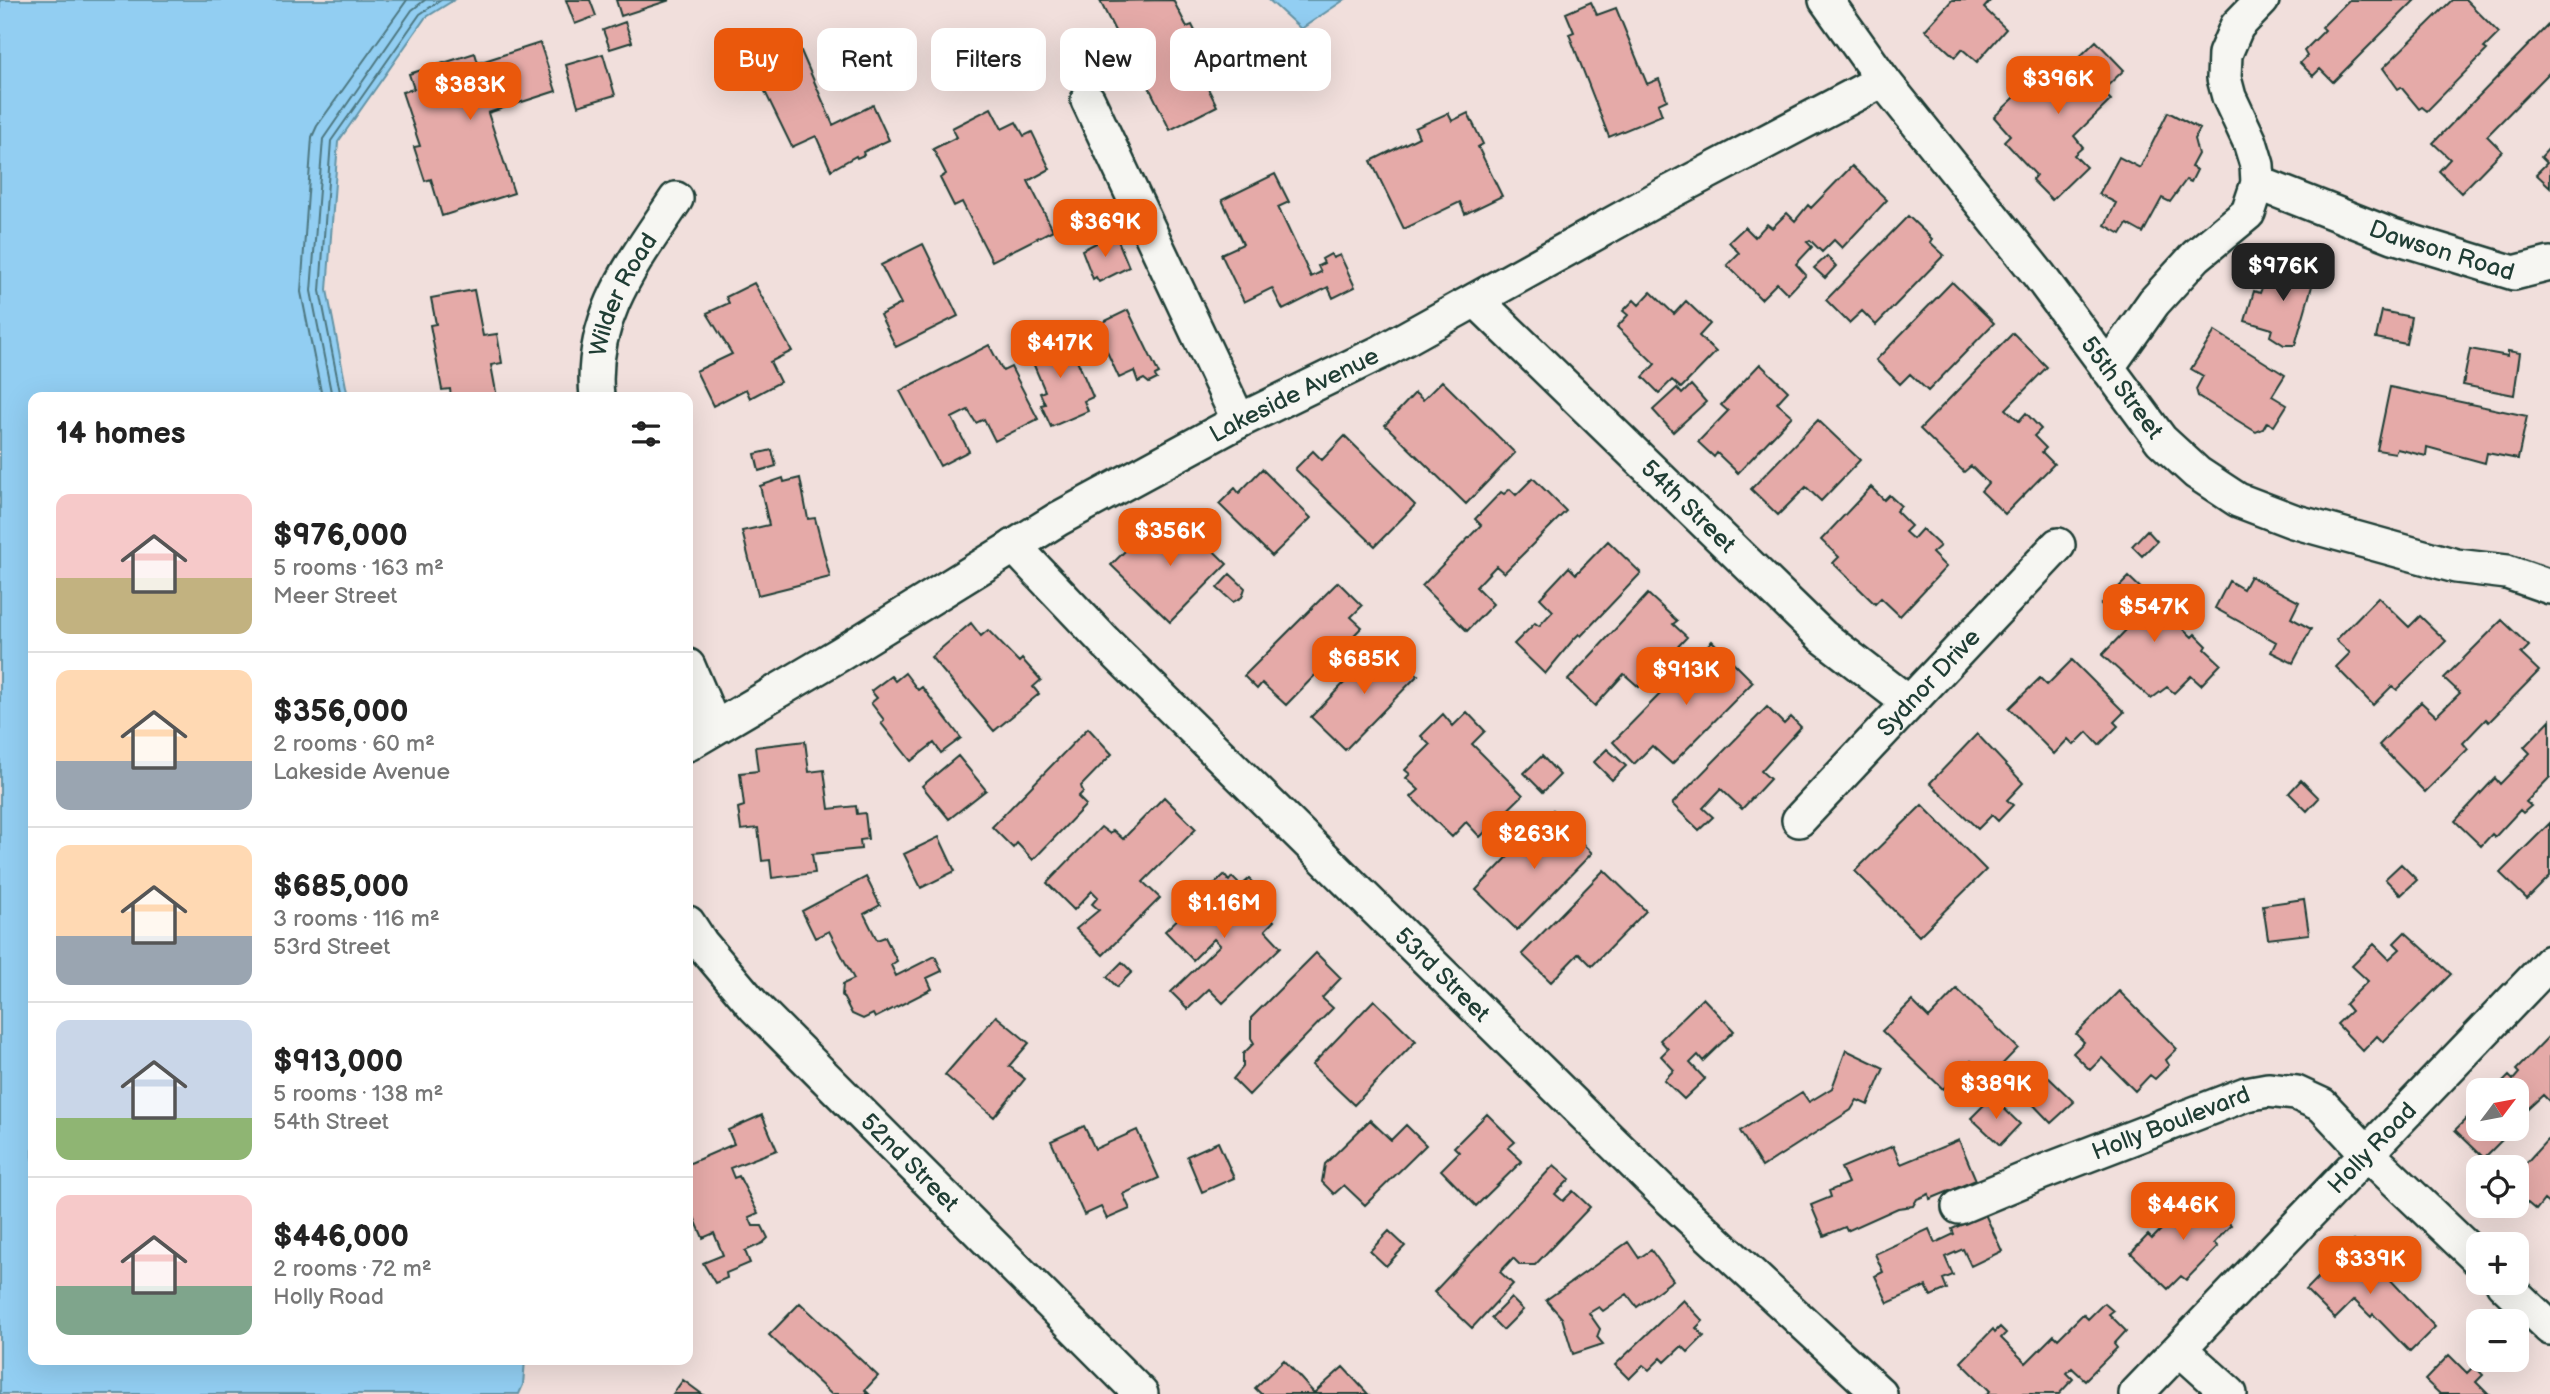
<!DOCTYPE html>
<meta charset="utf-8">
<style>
body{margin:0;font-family:"Balsamiq Sans",sans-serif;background:#f2f2f2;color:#222;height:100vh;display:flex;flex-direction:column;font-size:26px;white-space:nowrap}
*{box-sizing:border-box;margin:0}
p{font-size:23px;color:#767676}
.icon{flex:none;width:38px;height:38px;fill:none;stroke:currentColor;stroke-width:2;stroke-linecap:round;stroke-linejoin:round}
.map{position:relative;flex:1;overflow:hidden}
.sheet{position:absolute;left:28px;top:392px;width:665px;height:973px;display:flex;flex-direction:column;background:#fff;border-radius:14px;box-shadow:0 7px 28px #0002}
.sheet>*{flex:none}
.banner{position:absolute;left:714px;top:28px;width:665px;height:63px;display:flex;gap:14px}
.needle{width:46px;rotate:58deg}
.controls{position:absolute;left:2466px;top:1078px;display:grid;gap:14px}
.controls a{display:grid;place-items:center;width:63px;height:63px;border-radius:14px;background:#fff;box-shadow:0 7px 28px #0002;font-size:35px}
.price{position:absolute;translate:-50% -60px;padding:0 16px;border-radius:14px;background:#ea580c;color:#fff;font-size:23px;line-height:46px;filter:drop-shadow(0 2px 4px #0008)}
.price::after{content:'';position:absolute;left:50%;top:42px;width:21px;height:16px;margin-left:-10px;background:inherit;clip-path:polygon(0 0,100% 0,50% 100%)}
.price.on{background:#222;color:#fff}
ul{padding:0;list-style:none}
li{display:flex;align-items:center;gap:21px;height:175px;padding:0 28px}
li+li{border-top:2px solid #e0e0e0}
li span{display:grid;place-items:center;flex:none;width:196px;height:140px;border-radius:14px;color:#555}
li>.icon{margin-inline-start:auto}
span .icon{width:84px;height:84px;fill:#fffc;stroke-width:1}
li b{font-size:30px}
h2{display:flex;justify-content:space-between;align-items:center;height:84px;padding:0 28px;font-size:30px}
.tag{padding:0 24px;border-radius:14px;background:#fff;box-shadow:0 7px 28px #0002;font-size:24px;line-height:63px}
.tag.on{background:#ea580c;color:#fff}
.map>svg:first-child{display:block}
.water{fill:#92cef2;stroke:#6494a6;stroke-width:2}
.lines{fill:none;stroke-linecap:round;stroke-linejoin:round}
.shore{stroke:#4d7780;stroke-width:2}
.building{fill:#e5aaa8;stroke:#1f3d34;stroke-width:2}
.minor-casing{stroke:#1f3d34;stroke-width:38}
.minor{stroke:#f6f6f2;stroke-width:33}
.labels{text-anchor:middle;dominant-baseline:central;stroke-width:7;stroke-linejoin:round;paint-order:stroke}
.street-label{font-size:24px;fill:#1f3d34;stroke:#f6f6f2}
</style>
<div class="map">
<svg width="2550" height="1394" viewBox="0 0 2550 1394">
<rect width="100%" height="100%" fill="#f1dfdc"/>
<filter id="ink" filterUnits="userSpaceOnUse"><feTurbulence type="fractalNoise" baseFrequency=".0143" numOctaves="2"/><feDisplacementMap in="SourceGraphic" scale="14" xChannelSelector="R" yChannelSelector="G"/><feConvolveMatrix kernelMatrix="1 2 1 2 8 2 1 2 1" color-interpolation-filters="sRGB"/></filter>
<g filter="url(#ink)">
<path class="water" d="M0,0H454L425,18L338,142L327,290L348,397H33V1360H525L523,1385L519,1394H0Z
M1269,0H1344L1301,29Z"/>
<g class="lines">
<path class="shore" d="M322,397L301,292L312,137L317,126L407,0
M332,397L311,291L323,139L412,10L425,0
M341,397L320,291L331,141L420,14L441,0"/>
</g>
<path class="building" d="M566,0H590L596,16L575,24Z
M616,0H670L621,16Z
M1173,0L1187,27L1192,25L1208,57L1195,63L1217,106L1170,130L1146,81L1141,83L1100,1Z
M1952,0H1991L1984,8L2006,29L1977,62L1962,49L1955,57L1925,30Z
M2349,0H2415L2333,82L2320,69L2313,76L2300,63L2307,56L2304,51L2325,30L2322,27Z
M2452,0H2466L2499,33L2484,48L2487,50L2427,111L2422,107L2419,109L2401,87L2398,89L2383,68Z
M1591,2L1597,15L1616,8L1647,84L1659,79L1667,100L1658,104L1662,115L1609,137L1569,34L1574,32L1566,13Z
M625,22L632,42L610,49L603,30Z
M2550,23V72L2487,136L2502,151L2461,193L2439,171L2450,159L2433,143Z
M2096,41L2124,70L2102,91L2111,100L2074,136L2083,147L2074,155L2086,167L2052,200L2032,180L2036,175L2004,141L2010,135L1994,117L2056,58L2067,69Z
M540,43L556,91L488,113L514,193L442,216L431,179L425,181L414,147L420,146L402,92L414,89L409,74L475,53L478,63Z
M798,44L833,125L873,105L889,140L863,152L864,155L857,158L856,156L831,170L816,136L792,147L753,67Z
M603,54L615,95L578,106L566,65Z
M991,108L1002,129L1016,122L1024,136L1032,132L1050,169L1028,181L1053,230L992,261L962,202L954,206L940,178L946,174L933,149L957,137L952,128Z
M2168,112L2200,129L2194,139L2198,154L2191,167L2197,170L2191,182L2186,180L2170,202L2162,198L2143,233L2127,224L2121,234L2105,225L2116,203L2099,194L2119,157L2140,168Z
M1448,113L1452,121L1468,113L1483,144L1478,147L1502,196L1465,214L1460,202L1404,229L1371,161L1419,137L1415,128Z
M2550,147V187L2536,174L2547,163L2541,157Z
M1852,166L1887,200L1842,248L1834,240L1822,252L1810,240L1807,242L1812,247L1796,264L1806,275L1788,294L1777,283L1761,299L1727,265L1739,253L1729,242L1745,227L1755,237L1767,224L1772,228L1787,213L1795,221L1808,205L1811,208Z
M1275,174L1289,202L1278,207L1311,277L1321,272L1318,266L1324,263L1322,259L1331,254L1333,258L1340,255L1355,287L1333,298L1328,287L1283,310L1272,288L1244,302L1221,254L1243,244L1222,200Z
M1908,216L1932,239L1930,242L1944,255L1876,325L1862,311L1849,323L1826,300Z
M1112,235L1114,239L1117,238L1129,267L1099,282L1096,277L1093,279L1082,250Z
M923,244L958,316L896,347L880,315L901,304L881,265Z
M1827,256L1836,266L1825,278L1814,268Z
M2286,262L2307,264L2316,272L2295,345H2284L2270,336L2272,329L2245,321L2254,291L2260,293L2265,280L2279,285Z
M1952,282L1994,323L1928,391L1910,374L1900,384L1876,360Z
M754,283L792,351L770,362L780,382L750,398L746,389L713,406L696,371L732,354L707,313L729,303L726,297Z
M474,290L483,336L497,334L502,363L491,365L497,397H451L450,389L442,390L430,325L436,324L431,298Z
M1651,292L1674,314L1686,301L1710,324L1699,336L1716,352L1681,388L1672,380L1659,393L1643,377L1655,364L1617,327L1628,315L1623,311L1634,300L1639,305Z
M1128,310L1159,374L1155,376L1157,379L1149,383L1144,379L1138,382L1134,371L1119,378L1095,326Z
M2382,311L2411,317L2406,344L2376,338Z
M2215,331L2285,375L2272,396L2287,405L2274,426L2267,422L2263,429L2256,432L2198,396L2196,389L2203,376L2191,369Z
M1065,332L1093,397L1084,401L1088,411L1051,427L1041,405L1045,404L1040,393L1045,391L1027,349Z
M2013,333L2047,367L2006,409L2019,421L2026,413L2041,429L2034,436L2046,448L2042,452L2054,464L2005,514L1981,491L1988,483L1971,466L1964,472L1920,429Z
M989,345L1003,371L1011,367L1038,419L995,441L984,419L976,423L968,410L952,418L969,451L940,466L900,391Z
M2470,349L2508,356V351L2520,353L2514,395L2463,385Z
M1760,364L1788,391L1777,403L1792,416L1738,473L1717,453L1714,457L1698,442L1728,411L1721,405Z
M1442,381L1515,453L1466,504L1385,425L1415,393L1423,400Z
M1691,385L1706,402L1673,432L1653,410L1677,388L1682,394Z
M2390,387L2527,416L2518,459L2487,453L2485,463L2427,447L2426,456L2397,449L2395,453L2377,450Z
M1818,420L1860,460L1821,501L1806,487L1778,515L1751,489Z
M1345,436L1415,505L1375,546L1295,469L1313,451L1322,460Z
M772,450L776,466L759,471L755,454Z
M1262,469L1311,518L1272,556L1219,504L1235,488L1239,493Z
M783,478L784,482L800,478L808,519L815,518L830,577L758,595L742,531L769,525L760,486Z
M1533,478L1566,511L1504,573L1496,566L1476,587L1493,604L1467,631L1422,586L1481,525L1475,519L1501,492L1504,494L1510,489L1516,495Z
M1871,487L1884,500L1889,495L1901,506L1896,511L1911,526L1905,532L1913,539L1922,529L1940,546L1932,553L1946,567L1900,616L1881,598L1875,604L1833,563L1839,557L1821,540Z
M1180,518L1227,564L1170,622L1111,565L1139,537L1144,543L1159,529L1164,535Z
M2147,530L2157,541L2142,556L2132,546Z
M1608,541L1641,573L1581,636L1579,634L1573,640L1545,674L1514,644L1535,623L1539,626L1553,611L1540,598L1569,567L1576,574Z
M1230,574L1245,588L1242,597L1233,602L1217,588Z
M2250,576L2299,602L2291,618L2311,629L2293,663L2271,652L2276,642L2215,608L2229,581L2243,589Z
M2129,577L2192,637L2195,634L2207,646L2205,649L2221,664L2201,685L2191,676L2174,693L2167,687L2151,699L2102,655L2127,629L2101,605Z
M1338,582L1362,606L1351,617L1362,627L1286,705L1262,683L1257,689L1244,676Z
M1648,594L1677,621L1673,624L1687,637L1639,687L1624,674L1595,706L1568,680Z
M2378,597L2409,627L2420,616L2446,641L2397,690L2392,686L2373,705L2336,667L2350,653L2336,640Z
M2502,620L2529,646L2521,654L2539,671L2489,722L2486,719L2463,743L2468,749L2425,792L2379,745L2421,702L2436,716L2460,693L2444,678Z
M971,623L981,636L988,630L1019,662L1022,659L1041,680L1033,687L1039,694L994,731L931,657Z
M1712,641L1753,682L1672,764L1652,746L1634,764L1613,742Z
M1384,642L1418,675L1345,750L1311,717Z
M2072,660L2124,712L2114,722L2118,726L2099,745L2087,732L2074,745L2068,739L2054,754L2009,708L2040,678L2047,685Z
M905,673L918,690L922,687L961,738L941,753L934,743L911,761L881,723L884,720L871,703L877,698L871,691L891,676L895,681Z
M1767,707L1784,724L1791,717L1801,727L1761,771L1770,779L1742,809L1721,789L1703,808L1713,817L1699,830L1672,804Z
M1467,712L1485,731L1472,744L1523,795L1480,837L1466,822L1452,837L1411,797L1419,790L1406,778L1410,774L1405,770L1430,745L1421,736L1443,714L1453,726Z
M2550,720V777L2526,802L2531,806L2523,813L2520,810L2495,837L2492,834L2481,846L2455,821L2495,778L2500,784L2530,753L2524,747Z
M1088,728L1112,754L1081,786L1083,792L1078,797L1086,805L1033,860L1017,843L1013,848L992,827Z
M1977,734L2023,783L2007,800L2013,805L1998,821L1992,815L1978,829L1930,783Z
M805,741L809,772L824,770L829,809L856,806L857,814L865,813L868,839L860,840L861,849L812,854L815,873L772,878L770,860L762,861L758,828L741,830L738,808L744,806L740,773L758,771L755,747Z
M1607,749L1626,766L1612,780L1594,762Z
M958,756L986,790L949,819L922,786Z
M1542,756L1560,775L1543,792L1524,773Z
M2301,780L2319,798L2307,811L2289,793Z
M1164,797L1196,829L1143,882L1160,898L1103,955L1076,929L1099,910L1092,904L1098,897L1092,891L1074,910L1047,883L1101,827L1110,834L1113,830L1123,839Z
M1922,805L1986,870L1919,936L1855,871Z
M1553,810L1573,829L1570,832L1592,853L1517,930L1476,890Z
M2550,823V876L2527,899L2500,873Z
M939,837L955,871L921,888L904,854Z
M2401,864L2417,880L2401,895L2385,879Z
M1604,870L1646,911L1592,966L1579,953L1551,982L1522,954Z
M1224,875L1229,881L1232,877L1241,886L1249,879L1266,897L1258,905L1274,921L1265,930L1281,947L1223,1003L1209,989L1188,1009L1171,992L1220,945L1214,939L1193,960L1165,931Z
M866,877L880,905L864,914L877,940L885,937L897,961L891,965L896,976L935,956L942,971L927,978L932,989L875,1018L873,1014L863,1019L852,1014L842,995L843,984L854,979L829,931L815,938L802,911Z
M2304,899L2309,934L2268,939L2263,905Z
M2405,932L2451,974L2383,1042L2377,1036L2363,1051L2337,1024L2351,1011L2345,1004L2368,981L2352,966L2374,944L2389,959L2400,949L2394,943Z
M1316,953L1341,978L1322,998L1333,1008L1249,1095L1233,1079L1243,1067V1054L1254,1043L1251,1038V1018Z
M1122,962L1132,972L1117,987L1107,977Z
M1957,989L2018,1048L1989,1078L1971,1061L1943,1089L1882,1031L1912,1001L1929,1018Z
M2119,991L2177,1049L2166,1060L2169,1065L2155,1079L2150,1075L2135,1091L2102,1058L2090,1070L2073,1053L2084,1042L2076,1034Z
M1703,998L1734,1031L1703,1061L1698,1055L1690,1063L1705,1079L1684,1099L1664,1080L1674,1070L1661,1056L1668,1049L1660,1040Z
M1374,1000L1416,1041L1354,1105L1312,1065Z
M996,1016L1029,1043L1009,1066L1025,1079L994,1117L945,1075Z
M2550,1035V1102L2543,1095L2516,1120V1090H2488L2495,1083L2499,1086L2509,1076L2513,1080L2519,1073L2516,1070Z
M1846,1050L1884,1068L1868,1105L1857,1100L1851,1110L1762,1167L1740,1131L1802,1092L1809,1102L1832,1088Z
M2046,1075L2074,1102L2051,1123L2025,1096Z
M1992,1097L2020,1124L2000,1145L1971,1118Z
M2478,1100V1129H2513L2484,1158L2455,1130L2472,1113L2469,1110Z
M1487,1114L1515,1142L1508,1148L1522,1161L1476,1206L1441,1170L1459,1152L1454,1147Z
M762,1115L777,1150L730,1168L734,1178L739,1176L758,1213L749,1217L753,1226H762L768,1238L763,1243L745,1251L750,1263L726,1273L727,1278L715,1283L703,1263L723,1255L714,1233L703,1238L688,1203V1164L734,1144L728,1130Z
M1370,1120L1391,1140L1406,1125L1426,1145L1365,1205L1344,1185L1334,1194L1322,1182L1325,1164Z
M1084,1126L1095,1149L1137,1130L1159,1178L1123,1194L1130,1209L1107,1219L1101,1207L1084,1215L1051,1141Z
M1959,1140L1976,1180L1930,1199L1929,1194L1917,1199L1913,1206L1898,1208L1847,1231L1845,1227L1824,1236L1811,1205L1831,1197L1829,1191L1848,1183L1841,1168L1893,1146L1901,1164Z
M2547,1140L2550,1142V1205L2544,1200L2536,1210L2516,1193V1174Z
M1218,1142L1234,1178L1202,1192L1187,1156Z
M1554,1165L1570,1179L1555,1194L1563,1201L1573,1191L1590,1207L1535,1265H1520L1513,1258L1500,1272L1513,1284L1472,1328L1434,1292Z
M2197,1193L2231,1225L2214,1243L2218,1247L2186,1280L2181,1276L2168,1289L2131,1253L2148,1235L2152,1239Z
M1985,1214L2002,1251L1971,1266L1963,1249L1945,1257L1953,1275L1943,1279L1947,1289L1931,1296L1926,1286L1888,1303L1875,1276L1883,1272L1875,1254L1929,1229L1935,1243L1954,1234L1952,1229Z
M1389,1231L1405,1246L1386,1266L1370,1251Z
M2354,1241L2435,1327L2410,1352L2373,1314L2371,1317L2354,1300L2335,1319L2306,1290Z
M1628,1242L1639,1258L1651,1250L1673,1280L1637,1307L1627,1294L1603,1311L1599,1307L1589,1313L1600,1329L1597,1337L1603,1344L1573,1354L1562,1318L1546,1300Z
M1511,1298L1523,1310L1503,1330L1491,1318Z
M1683,1300L1703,1321L1696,1328L1704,1336L1688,1352L1682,1346L1665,1362L1661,1358L1649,1370L1643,1365L1629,1379L1615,1365Z
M800,1303L878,1376L865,1390L869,1394H831L769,1335Z
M2104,1303L2113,1311L2109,1314L2126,1331L2114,1344L2117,1348L2085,1380L2072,1368L2067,1373L2073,1379L2059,1394H1987L1990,1391L1961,1362L1993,1329L1995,1332L2000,1327L2006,1333L2001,1338L2026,1363L2054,1335L2058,1339L2083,1314L2088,1319Z
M2449,1355L2467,1373L2474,1366L2483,1375L2476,1382L2488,1394H2440L2425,1380Z
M1284,1360L1314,1393L1343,1367L1368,1394H1261L1255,1388Z
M683,1380L702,1394H673Z"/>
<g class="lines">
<defs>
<g id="minor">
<path id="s1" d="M1826,0L1883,80L2039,275L2161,440L2197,473L2238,500L2293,521L2456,566L2507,572L2550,587"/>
<path d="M1088,100L1239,421"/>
<path id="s2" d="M2258,183L2393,236L2514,273L2550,264"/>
<path id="s3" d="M1476,300L1822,636L1909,703"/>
<path d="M2107,368L2154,302L2196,256L2248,213L2258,183L2257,165L2250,142L2229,97L2224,78L2225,54L2237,26L2262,0"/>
<path id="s4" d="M597,397C589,317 634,262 676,199"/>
<path id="s5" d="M1014,546L1105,642L1669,1198L1880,1394"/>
<path d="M688,666L714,727"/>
<path id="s6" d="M688,744L842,653L1058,519L1239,421L1383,351L1659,198L1883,80"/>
<path id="s7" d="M1799,820L2058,545"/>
<path id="s8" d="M688,923L701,943L754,1006L1141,1394"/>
<path id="s9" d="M1959,1207L2043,1172L2246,1094L2268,1090L2296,1093L2322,1105L2368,1154L2478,1259"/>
<path d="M2503,1283L2550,1328"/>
<path d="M2180,1349L2230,1394"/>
<path id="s10" d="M2136,1394L2550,962"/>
</g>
</defs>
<use href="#minor" class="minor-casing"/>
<use href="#minor" class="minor"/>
</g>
</g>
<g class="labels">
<g class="street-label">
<text stroke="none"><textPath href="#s2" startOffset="196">Dawson Road</textPath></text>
<text stroke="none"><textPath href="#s4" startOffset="108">Wilder Road</textPath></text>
<text stroke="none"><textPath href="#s1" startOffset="488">55th Street</textPath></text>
<text stroke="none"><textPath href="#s6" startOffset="700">Lakeside Avenue</textPath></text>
<text stroke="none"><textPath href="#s3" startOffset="296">54th Street</textPath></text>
<text stroke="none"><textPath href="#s7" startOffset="189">Sydnor Drive</textPath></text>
<text stroke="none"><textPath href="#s5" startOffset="606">53rd Street</textPath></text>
<text stroke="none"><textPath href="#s9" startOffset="228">Holly Boulevard</textPath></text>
<text stroke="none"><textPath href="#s10" startOffset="341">Holly Road</textPath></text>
<text stroke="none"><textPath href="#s8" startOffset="327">52nd Street</textPath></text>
</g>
</g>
</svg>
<div class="controls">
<a><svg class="needle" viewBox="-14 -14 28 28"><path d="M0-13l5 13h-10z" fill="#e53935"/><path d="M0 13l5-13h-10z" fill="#767676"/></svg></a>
<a><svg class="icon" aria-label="locate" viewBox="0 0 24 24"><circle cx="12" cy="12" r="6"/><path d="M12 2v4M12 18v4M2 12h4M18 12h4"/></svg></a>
<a>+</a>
<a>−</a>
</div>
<b class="price" style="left:2058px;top:116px">$396K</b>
<b class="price" style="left:470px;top:122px">$383K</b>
<b class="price" style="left:1105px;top:259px">$369K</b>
<b class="price on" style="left:2283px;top:303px">$976K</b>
<b class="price" style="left:1060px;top:380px">$417K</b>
<b class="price" style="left:1170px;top:568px">$356K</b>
<b class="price" style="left:2154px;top:644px">$547K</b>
<b class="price" style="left:1364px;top:696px">$685K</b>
<b class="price" style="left:1686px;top:707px">$913K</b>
<b class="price" style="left:1534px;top:871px">$263K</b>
<b class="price" style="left:1224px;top:940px">$1.16M</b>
<b class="price" style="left:1996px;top:1121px">$389K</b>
<b class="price" style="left:2183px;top:1242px">$446K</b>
<b class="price" style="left:2370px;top:1296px">$339K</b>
<div class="banner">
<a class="tag on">Buy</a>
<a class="tag">Rent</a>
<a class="tag">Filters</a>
<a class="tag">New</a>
<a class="tag">Apartment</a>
</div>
<section class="sheet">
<h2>14 homes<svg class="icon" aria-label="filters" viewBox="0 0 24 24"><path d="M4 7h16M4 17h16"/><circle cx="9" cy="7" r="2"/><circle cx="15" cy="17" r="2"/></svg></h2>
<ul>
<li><span style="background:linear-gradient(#f6c9c9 60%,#c2b280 0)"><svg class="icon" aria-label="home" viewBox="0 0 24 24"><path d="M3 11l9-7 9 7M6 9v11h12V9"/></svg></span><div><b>$976,000</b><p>5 rooms · 163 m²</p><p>Meer Street</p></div></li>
<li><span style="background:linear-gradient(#ffd9b3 65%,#9aa5b1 0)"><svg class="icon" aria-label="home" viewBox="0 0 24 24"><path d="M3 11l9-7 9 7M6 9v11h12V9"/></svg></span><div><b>$356,000</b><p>2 rooms · 60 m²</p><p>Lakeside Avenue</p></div></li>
<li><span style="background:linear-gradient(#ffd9b3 65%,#9aa5b1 0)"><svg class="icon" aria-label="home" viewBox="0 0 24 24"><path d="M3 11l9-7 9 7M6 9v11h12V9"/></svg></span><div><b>$685,000</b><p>3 rooms · 116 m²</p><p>53rd Street</p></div></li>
<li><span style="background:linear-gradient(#c9d6e8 70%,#8fb573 0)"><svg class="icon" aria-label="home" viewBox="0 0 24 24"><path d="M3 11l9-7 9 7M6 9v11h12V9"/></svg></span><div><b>$913,000</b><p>5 rooms · 138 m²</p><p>54th Street</p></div></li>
<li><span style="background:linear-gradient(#f6c9c9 65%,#7fa58c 0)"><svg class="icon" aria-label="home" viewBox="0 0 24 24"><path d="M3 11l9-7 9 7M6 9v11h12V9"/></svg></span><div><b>$446,000</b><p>2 rooms · 72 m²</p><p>Holly Road</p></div></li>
</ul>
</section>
</div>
